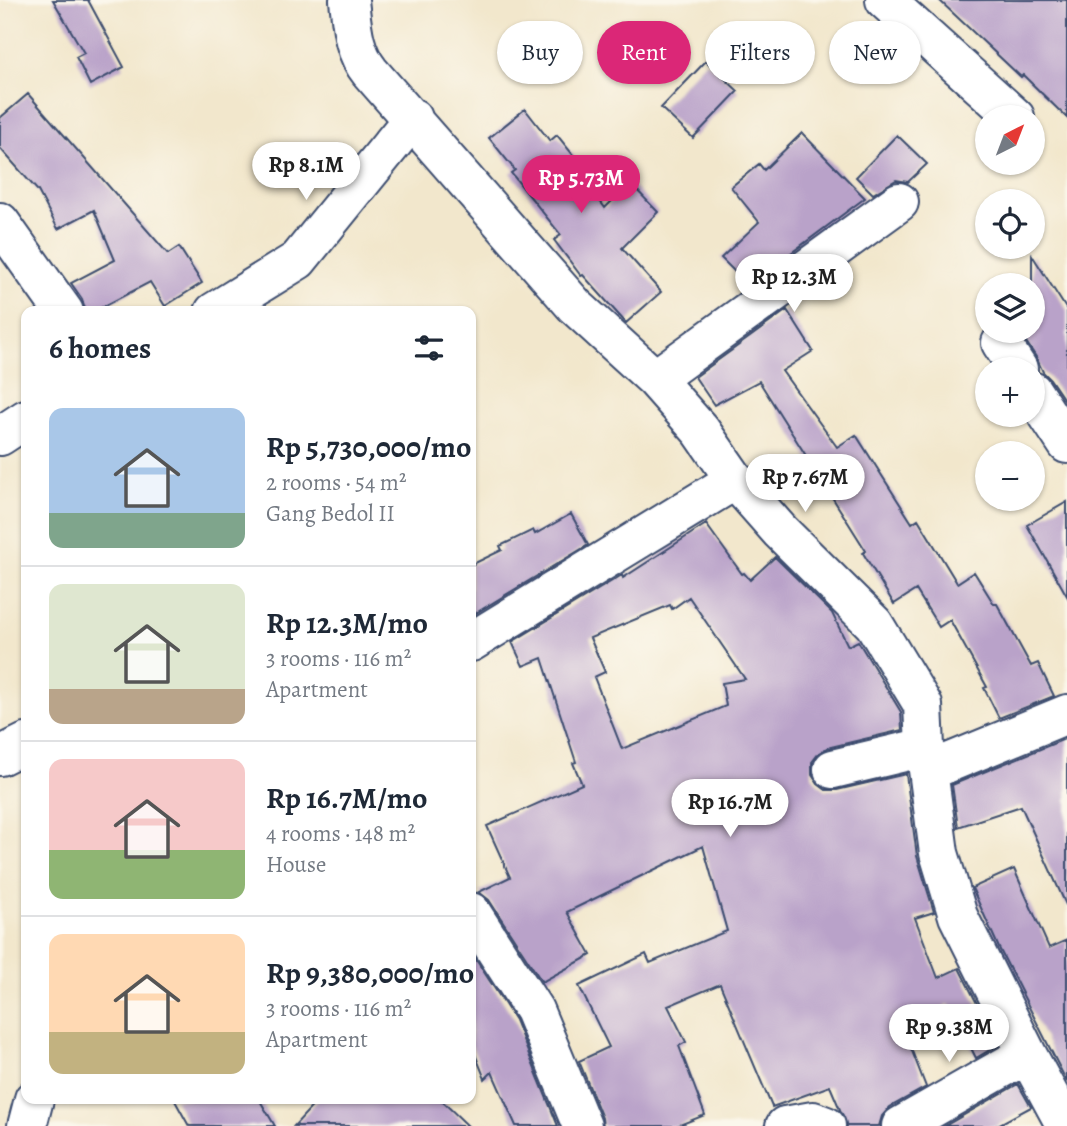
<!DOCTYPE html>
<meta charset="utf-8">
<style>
body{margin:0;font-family:Alegreya,serif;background:#f6f6f7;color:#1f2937;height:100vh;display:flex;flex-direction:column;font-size:26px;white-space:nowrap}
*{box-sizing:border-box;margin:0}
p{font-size:23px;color:#747a83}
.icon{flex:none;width:38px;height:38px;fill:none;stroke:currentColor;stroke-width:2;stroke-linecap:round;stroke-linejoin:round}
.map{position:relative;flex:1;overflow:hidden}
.side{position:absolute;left:21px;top:306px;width:455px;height:798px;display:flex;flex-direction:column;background:#fff;border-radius:14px;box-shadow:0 2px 5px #0004}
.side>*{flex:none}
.guide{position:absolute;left:497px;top:21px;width:464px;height:63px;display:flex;gap:14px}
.needle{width:46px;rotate:42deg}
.controls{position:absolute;left:975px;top:105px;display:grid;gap:14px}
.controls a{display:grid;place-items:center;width:70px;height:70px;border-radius:50%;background:#fff;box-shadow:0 2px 5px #0004;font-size:35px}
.price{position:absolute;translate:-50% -60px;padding:0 16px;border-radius:24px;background:#fff;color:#222;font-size:23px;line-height:46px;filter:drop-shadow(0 2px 4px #0008)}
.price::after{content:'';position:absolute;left:50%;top:42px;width:21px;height:16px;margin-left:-10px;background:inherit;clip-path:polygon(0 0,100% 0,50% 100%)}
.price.on{background:#db2777;color:#fff}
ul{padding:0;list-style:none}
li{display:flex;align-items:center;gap:21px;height:175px;padding:0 28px}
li+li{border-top:2px solid #e0e1e3}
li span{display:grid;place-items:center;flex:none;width:196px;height:140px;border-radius:14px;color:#555}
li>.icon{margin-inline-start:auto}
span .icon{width:84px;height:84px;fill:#fffc;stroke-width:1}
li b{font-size:30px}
h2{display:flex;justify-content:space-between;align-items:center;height:84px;padding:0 28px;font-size:30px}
.pill{padding:0 24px;border-radius:32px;background:#fff;box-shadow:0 2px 5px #0004;font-size:24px;line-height:63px}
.pill.on{background:#db2777;color:#fff}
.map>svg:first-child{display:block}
.building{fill:#b9a2c9;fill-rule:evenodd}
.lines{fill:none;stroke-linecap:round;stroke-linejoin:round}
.minor-casing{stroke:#3b4b6e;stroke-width:42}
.minor{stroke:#fff;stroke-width:38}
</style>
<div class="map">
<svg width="1067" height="1126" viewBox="0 0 1067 1126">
<rect width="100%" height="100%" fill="#fbf7ec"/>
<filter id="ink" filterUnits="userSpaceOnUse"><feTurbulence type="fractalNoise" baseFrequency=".0143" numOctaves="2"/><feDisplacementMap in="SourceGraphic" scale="14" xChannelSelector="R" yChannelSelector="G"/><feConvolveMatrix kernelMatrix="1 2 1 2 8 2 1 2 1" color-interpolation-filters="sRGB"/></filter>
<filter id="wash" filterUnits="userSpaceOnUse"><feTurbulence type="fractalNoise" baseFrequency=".00686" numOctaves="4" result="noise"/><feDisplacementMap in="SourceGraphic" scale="28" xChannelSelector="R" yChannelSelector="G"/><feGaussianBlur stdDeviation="1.57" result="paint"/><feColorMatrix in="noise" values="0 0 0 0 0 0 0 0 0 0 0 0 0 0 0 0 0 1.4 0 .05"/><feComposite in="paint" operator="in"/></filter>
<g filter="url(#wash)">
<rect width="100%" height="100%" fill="#f2e7cc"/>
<g id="blocks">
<path class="building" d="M53,0H88L124,67L90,85L76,57L84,53Z
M939,0H1067V118L1023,75L1021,77Z
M706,61L738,91L693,138L661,108Z
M28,94L168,254L179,247L202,283L165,306L150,282L93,312H86L82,299L71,283L115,260L94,210L58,229L38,191L0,148V118Z
M525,109L550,141L557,135L574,156L570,159L605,208L630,183L658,212L622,248L661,292L626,323L583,275L581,276L554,240L561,235L511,173L515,170L489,138Z
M802,133L865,198L748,285L721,258L759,222L731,187L759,164L764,170Z
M897,135L927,164L908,182L896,180L873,194L856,177Z
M1032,255L1067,310V404L1050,379L1043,372L1036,357L1019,331H1032Z
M787,310L813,351L782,371L837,447L856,435L912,523L918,519L957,583L974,572L994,604H997L1031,666L1038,663L1054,696L999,718L984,688L987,687L950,620L939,627L916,590L894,604L863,553L866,551L759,381L714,405L695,377Z
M1067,502V596L1027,525Z
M571,514L588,545L471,616V565L502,550L500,546L533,530L535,534Z
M706,524L742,574L744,573L750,580L775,557L832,613L848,646L858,641L901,712L902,730L827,748L819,753L812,762V775L818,784L826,790H837L906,774L917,856L934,912L915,918L938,978L959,968L998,1045L976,1058L949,1004L903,1028L926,1087L890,1107L882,1116L879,1126H847L830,1086L772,1107L720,984L668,1006L686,1042L679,1046L705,1115L677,1126H603L602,1118L579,1061L609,1047L579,986L646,954L650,963L727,931L703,846L567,912L591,955L542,982L489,900L479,892L510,877L487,826L582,784L573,763L576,762L542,658L523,666L512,642L622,575L623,578ZM689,597L745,679L722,683L726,706L622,749L594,677L605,672L590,638L670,605L672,609Z
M1067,738V907L1021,806L958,827L952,785Z
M1014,869L1049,948L1067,940V1082L999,948L972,888Z
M471,952L515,1020L558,1126H516L492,1072L485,1079L471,1044Z
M1018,1084L1031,1107L996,1126H945Z
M174,1099H259L275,1126H189Z
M319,1099H440L468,1126H294Z"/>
</g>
</g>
<g filter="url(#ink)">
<use href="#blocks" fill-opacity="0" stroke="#3b4b6e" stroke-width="2"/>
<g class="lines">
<defs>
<path id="minor" d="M349,0C352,26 353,51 370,72L575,306L655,379L701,431L735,480L780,531L874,624L923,705L925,747L939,853L958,916L1027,1054L1066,1126
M885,0L1015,117
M0,222L64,312
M214,312L298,260L413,118
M1001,343L1018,369
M655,379L899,202
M1032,391L1067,444
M0,436L26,419
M471,642L735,480
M0,756L26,743
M833,769L925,747
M929,771L1067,714
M471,912L534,1010L582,1126
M27,1126L34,1099
M785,1126L813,1121L826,1126
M901,1126L1027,1054"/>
</defs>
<use href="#minor" class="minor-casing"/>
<use href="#minor" class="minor"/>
</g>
</g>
</svg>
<div class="controls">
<a><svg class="needle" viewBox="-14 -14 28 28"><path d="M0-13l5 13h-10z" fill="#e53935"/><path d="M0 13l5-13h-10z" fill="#747a83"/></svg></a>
<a><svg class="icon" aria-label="locate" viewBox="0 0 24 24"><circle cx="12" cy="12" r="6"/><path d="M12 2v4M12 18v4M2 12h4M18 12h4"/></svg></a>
<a><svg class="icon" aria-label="layers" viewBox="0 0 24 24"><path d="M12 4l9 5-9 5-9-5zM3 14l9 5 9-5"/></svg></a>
<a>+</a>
<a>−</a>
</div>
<b class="price" style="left:306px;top:202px">Rp 8.1M</b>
<b class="price on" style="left:581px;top:215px">Rp 5.73M</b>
<b class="price" style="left:794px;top:314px">Rp 12.3M</b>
<b class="price" style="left:805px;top:514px">Rp 7.67M</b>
<b class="price" style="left:730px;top:839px">Rp 16.7M</b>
<b class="price" style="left:949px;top:1064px">Rp 9.38M</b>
<div class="guide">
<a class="pill">Buy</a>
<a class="pill on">Rent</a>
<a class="pill">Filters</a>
<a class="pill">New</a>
</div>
<section class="side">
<h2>6 homes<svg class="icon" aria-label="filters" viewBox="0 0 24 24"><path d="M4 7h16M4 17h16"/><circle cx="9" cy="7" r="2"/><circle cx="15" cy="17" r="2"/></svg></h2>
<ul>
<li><span style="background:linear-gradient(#a9c7e8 75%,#7fa58c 0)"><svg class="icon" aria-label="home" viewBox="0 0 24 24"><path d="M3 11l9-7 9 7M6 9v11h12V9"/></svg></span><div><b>Rp 5,730,000/mo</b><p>2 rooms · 54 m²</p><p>Gang Bedol II</p></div></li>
<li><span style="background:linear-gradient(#dfe7d0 75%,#b9a48a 0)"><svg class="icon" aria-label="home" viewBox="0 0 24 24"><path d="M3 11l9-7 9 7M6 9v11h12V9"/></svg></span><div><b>Rp 12.3M/mo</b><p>3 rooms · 116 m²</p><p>Apartment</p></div></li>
<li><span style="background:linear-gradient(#f6c9c9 65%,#8fb573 0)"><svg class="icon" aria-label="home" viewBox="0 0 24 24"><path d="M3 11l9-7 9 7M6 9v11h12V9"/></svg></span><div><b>Rp 16.7M/mo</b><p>4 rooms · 148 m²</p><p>House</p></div></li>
<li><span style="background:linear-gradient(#ffd9b3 70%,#c2b280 0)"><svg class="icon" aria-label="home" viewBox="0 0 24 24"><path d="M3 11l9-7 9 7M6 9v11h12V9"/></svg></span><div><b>Rp 9,380,000/mo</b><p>3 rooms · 116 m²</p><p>Apartment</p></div></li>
</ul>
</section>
</div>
